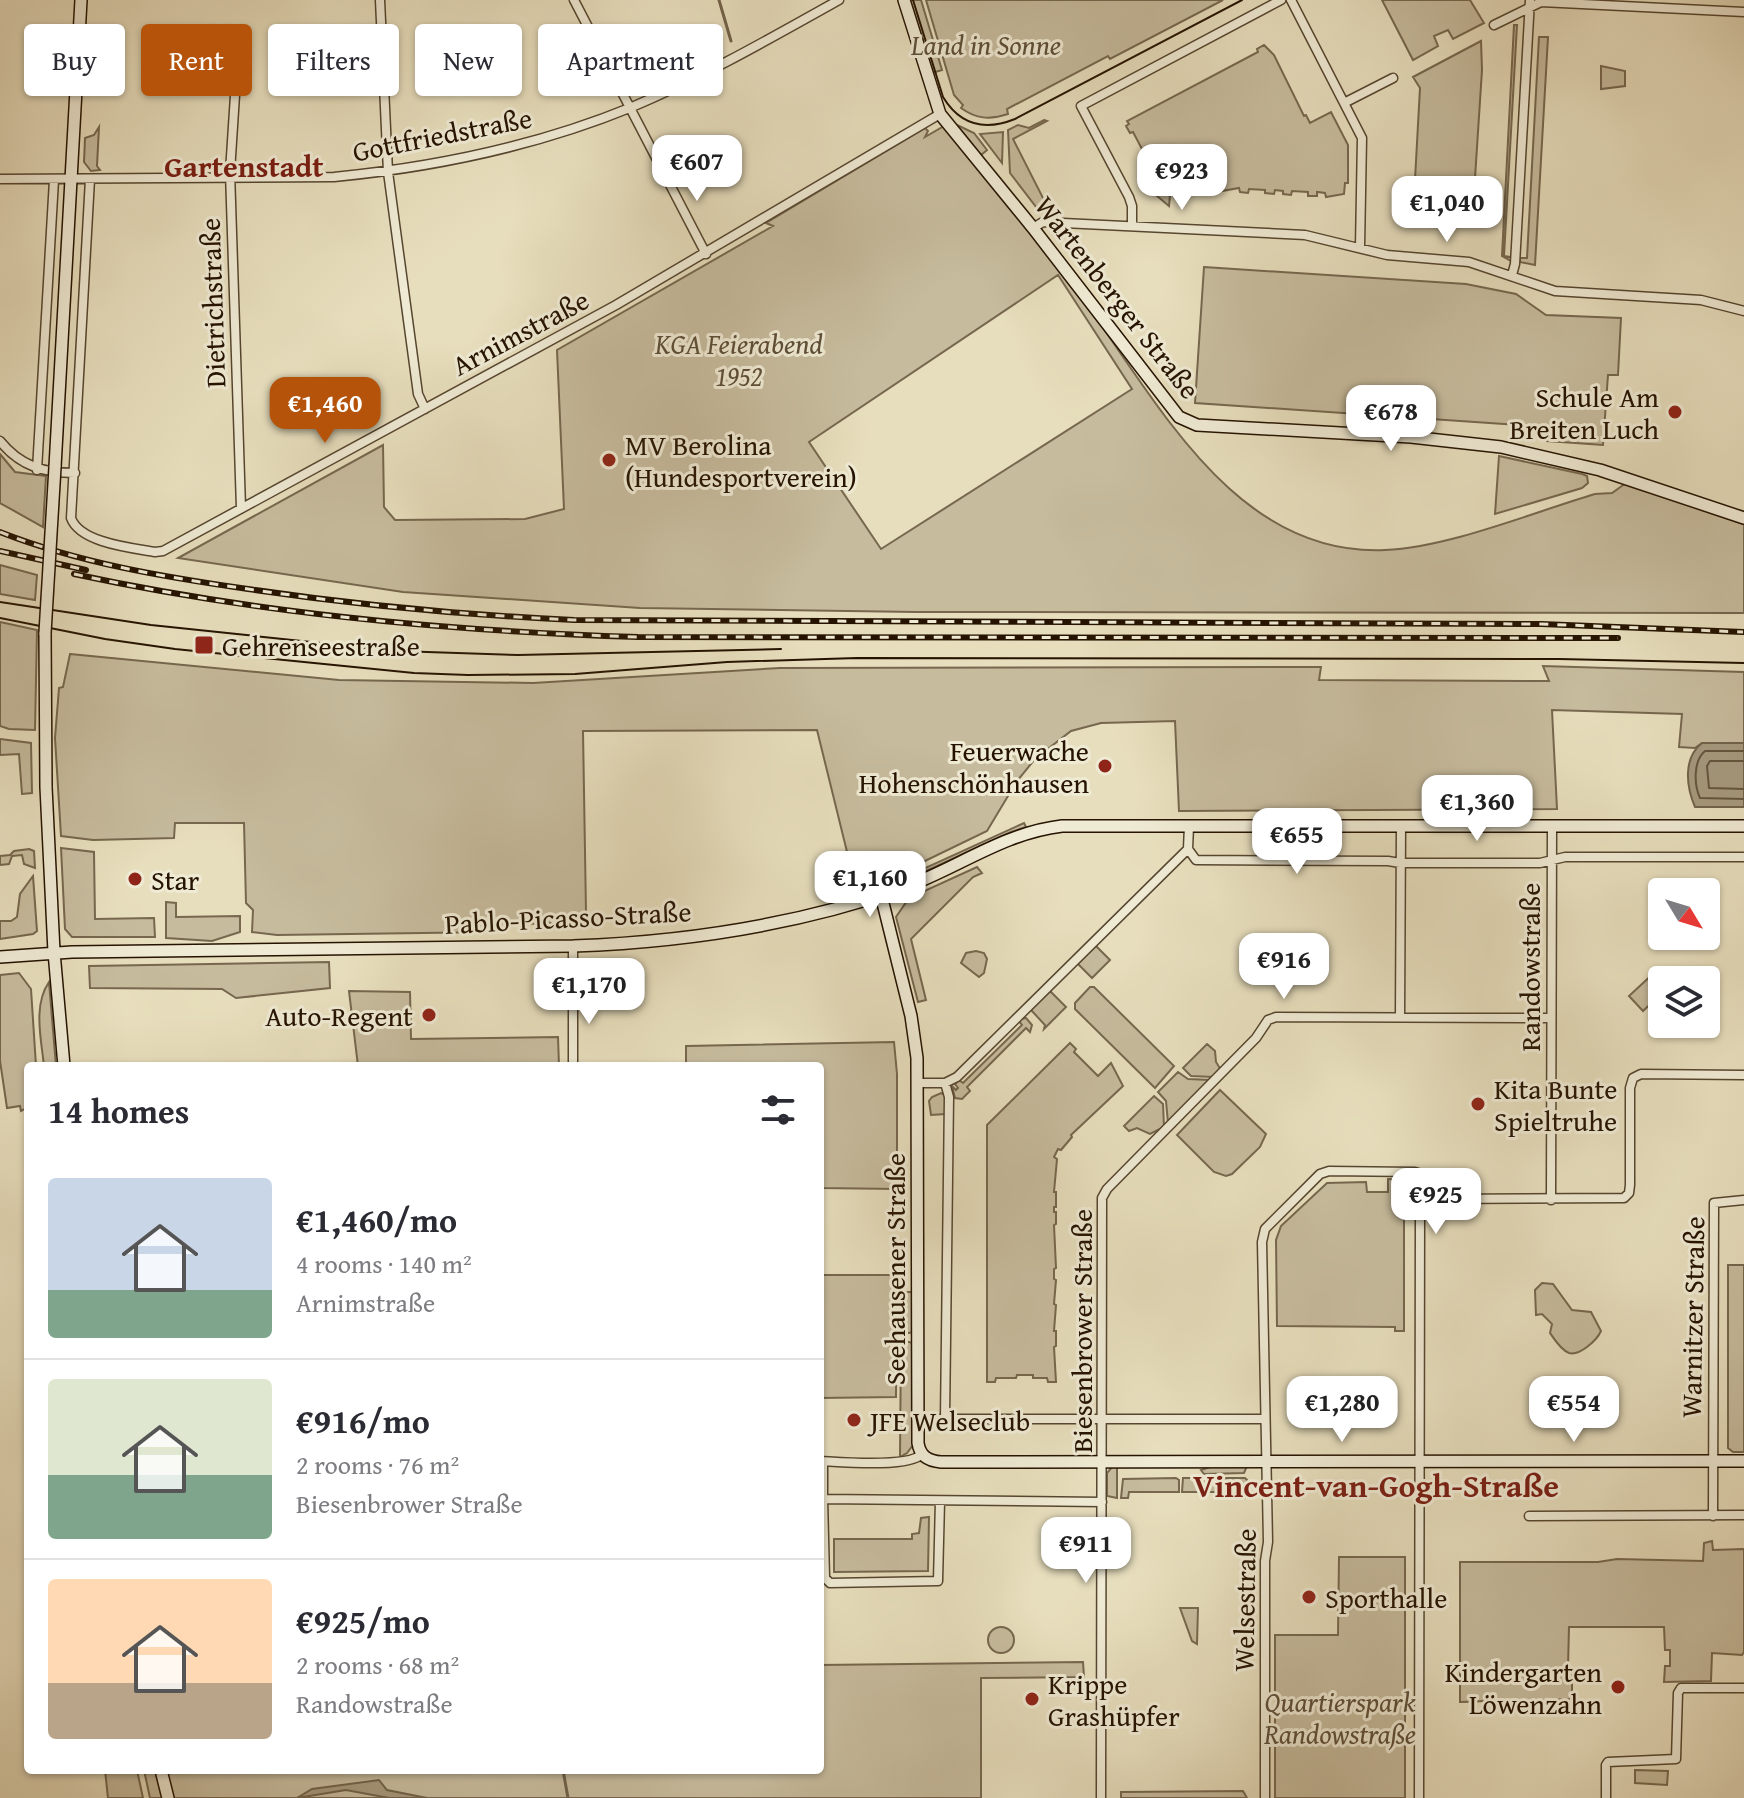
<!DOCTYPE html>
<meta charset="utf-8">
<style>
body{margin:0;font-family:"Gentium Book Plus",serif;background:#f7f7f7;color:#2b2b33;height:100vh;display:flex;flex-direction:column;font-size:30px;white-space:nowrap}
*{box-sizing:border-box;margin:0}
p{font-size:26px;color:#7c7c81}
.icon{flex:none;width:44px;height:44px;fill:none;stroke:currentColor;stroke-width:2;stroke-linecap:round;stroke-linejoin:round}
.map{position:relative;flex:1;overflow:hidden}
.side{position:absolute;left:24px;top:1062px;width:800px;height:712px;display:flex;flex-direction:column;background:#fff;border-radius:8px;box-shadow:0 2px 6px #0004}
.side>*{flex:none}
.banner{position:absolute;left:24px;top:24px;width:800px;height:72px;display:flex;gap:16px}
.needle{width:52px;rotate:128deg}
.controls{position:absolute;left:1648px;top:878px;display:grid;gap:16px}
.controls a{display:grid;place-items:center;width:72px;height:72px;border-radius:8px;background:#fff;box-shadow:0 2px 6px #0004;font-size:40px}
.price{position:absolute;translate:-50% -68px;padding:0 18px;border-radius:16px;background:#fff;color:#222;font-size:26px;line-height:52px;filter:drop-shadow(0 2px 4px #0008)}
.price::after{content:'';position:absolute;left:50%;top:48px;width:24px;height:18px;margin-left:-12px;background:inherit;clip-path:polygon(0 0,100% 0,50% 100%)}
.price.selected{background:#b45309;color:#fff}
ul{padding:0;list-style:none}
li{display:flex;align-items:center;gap:24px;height:200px;padding:0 24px}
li+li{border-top:2px solid #e1e1e2}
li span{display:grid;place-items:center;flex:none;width:224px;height:160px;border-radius:8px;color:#555}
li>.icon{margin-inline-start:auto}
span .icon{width:96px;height:96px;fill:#fffc;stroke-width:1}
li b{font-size:34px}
h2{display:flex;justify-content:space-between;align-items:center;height:96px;padding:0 24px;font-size:34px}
.tag{padding:0 28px;border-radius:8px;background:#fff;box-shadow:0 2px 6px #0004;font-size:28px;line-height:72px}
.tag.selected{background:#b45309;color:#fff}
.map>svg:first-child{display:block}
.green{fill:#c6bb9d;stroke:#76674e;stroke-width:2;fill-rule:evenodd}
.water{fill:#a5997d;stroke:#72634b;stroke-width:2}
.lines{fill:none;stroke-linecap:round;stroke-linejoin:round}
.shore{stroke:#65563e;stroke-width:2}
.stream{stroke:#72634b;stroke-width:3}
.street-casing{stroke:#56462f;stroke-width:11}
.secondary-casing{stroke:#251300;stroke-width:14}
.street{stroke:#efead4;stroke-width:8}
.secondary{stroke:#efead4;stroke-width:11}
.tram{stroke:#251300;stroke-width:2}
.rail-casing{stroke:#251300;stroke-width:6}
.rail{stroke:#efead4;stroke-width:3;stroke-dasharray:9;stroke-linecap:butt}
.secondary-bridge-casing{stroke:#251300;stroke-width:14;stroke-linecap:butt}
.secondary-bridge{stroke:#efead4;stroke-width:11}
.poi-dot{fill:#8f2418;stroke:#efead4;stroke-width:3}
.labels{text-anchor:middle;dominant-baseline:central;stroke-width:6;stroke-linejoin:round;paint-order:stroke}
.park-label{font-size:28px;font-style:italic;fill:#5d4e37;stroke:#efead4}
.street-label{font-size:28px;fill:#251300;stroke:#efead4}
.poi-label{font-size:28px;fill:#251300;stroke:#efead4;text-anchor:start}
.neighbourhood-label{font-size:30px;font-weight:bold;fill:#7a1f14;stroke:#efead4}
.quarter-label{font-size:32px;font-weight:bold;fill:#7a1f14;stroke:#efead4}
</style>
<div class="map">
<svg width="1744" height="1798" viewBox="0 0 1744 1798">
<rect width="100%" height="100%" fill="#e7debd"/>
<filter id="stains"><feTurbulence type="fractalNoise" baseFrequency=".0025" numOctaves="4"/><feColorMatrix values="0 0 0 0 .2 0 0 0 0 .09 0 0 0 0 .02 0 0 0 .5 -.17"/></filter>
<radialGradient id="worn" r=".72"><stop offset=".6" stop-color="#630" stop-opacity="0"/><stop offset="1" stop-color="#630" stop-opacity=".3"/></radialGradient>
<path class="green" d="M910,0H921L942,70L932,73Z
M926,0H1223L1110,59L1108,56L1007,109L1008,114C990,120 976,119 961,108L963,105L954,95Z
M1382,0H1470L1484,23L1453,39L1448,30L1434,36L1438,46L1413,60Z
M1514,25H1517L1504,256L1511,257V261L1502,256Z
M1539,37H1548L1535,265L1520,262V258H1527Z
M1481,41L1482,70L1473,209L1478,210V218L1464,221L1413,216L1420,88L1413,77Z
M1264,45L1274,55L1304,116L1306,115L1310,123L1331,112L1348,145V183H1345L1344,194L1326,197L1325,193L1317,192V196H1308V192L1292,191L1291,195L1283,194V191L1275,190L1274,194L1265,193V190L1249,189L1248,193L1240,192L1239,188L1222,191L1221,187L1205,186V190H1196V186L1188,185L1187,189H1179V185L1171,184L1169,206L1151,191L1161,185L1133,132L1130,133L1126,126L1129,124L1127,121L1258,52L1257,49Z
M1601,66L1625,71V86L1601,89Z
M1044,120L1047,121L1013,139L1047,206L1059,209L1060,212L1057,214L1040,212L1010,173L1008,130L1018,125L1029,128Z
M957,125L974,133L987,150L981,155Z
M944,126C987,179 1032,231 1073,286C1153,391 1230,557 1385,550C1450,547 1531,513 1595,494L1612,493L1626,483L1744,524V613L916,612L640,608L403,592L178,558L383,445L384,507L395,520L525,519L564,509L557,350L773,226L766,223L925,128L928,131L925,137ZM1058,275L1132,389L881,549L809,442Z
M99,127L97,166L100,170L91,171L84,162L85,138L94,135Z
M1003,132L1002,163L980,134Z
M1204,267L1466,284L1516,294L1546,315L1621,318L1618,375H1608L1603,445L1547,441V427L1195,403Z
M0,454L15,472L46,476L43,527L0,503Z
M1499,456L1582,474L1587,476L1588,483L1582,488L1495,514Z
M0,565L37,575L35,600L0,594Z
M0,622L37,630L35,730L9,729L0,726Z
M70,654L339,680L533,683L780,668L1321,667L1319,680L1549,681L1543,666L1744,672V743H1702L1695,748L1679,747L1682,714L1552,710L1557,809L1179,811L1175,721L1101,723L1071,731L1035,759L1017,781L987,831L896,875L892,872L890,858L851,868L817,730L583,731L586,912L569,923L517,924L495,932L277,935L252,932L253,910L246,903L244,823H175L174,838L93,840L61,836L55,738L59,688L63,687Z
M0,739L31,743L32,793L22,794L19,754L0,755Z
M1024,823L1026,827L1011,832L900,883L899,880Z
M61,848L94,852L95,919L154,918L155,937H72L65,929Z
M29,849L34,851L35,868L24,864L22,855L12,856L9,864L0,865V856L10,855L14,851Z
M977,867L982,873L973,877L911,939L926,1000L918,1002L896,917L909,898Z
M33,876L37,931L33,934L0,939V921H11L17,917L20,894Z
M166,902L176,903V917L240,916V932L212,941L166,938Z
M1258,942H1282V955H1258Z
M1095,945L1110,960L1092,978L1077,963Z
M976,951L984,953L987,959L984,973L979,977L961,963L966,953Z
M329,962L330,988L236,998L222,989L90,988L89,966Z
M1655,972L1663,980L1662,993L1643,1011L1629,996Z
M19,973L31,989L36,1066H28V1107L21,1111L20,1106L7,1108L0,1061V975Z
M49,982L56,1066H44C41,1038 33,1005 49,982Z
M1090,987H1094L1174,1066L1155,1088L1075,1009V1003Z
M349,991L410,992L411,1039L558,1037L559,1066H358Z
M1050,991L1066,1007L1044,1029L1045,1025L1031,1010Z
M1026,1018L1032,1025L1030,1032L1026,1028L967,1087L970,1091L962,1099L955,1098L952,1086L956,1090L958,1088L955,1084L959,1080L963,1083L1022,1025L1019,1021L1021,1019Z
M894,1042L897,1074V1189L820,1188V1066H686V1046Z
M1070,1043L1076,1049L1074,1052L1098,1076L1111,1063L1123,1086L1071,1135L1072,1137L1061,1150L1058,1149L1054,1157L1057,1159L1054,1192H1056V1207H1054V1212H1056V1224L1054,1225L1056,1268L1054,1269V1279L1056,1280L1054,1304L1056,1305L1054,1331H1056V1346L1054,1347L1056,1382H1048L1047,1378H1033V1375H1017L1016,1378H996L995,1382H987V1125Z
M1207,1044L1215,1051L1216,1062L1221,1070L1214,1077L1191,1076L1183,1068Z
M1178,1072L1188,1079L1211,1080L1168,1123L1166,1101L1158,1092Z
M1220,1090L1266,1134L1260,1147L1232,1174L1226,1176L1214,1172L1177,1135Z
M941,1093L946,1096V1114L931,1115L929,1101L932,1097Z
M1154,1096L1163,1104L1164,1127L1150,1134L1137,1128L1129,1131L1124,1126Z
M1388,1179L1404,1180V1331H1395V1327L1277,1326L1276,1240L1281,1226L1327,1183L1366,1182L1367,1192H1388Z
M1728,1265H1744V1452H1733L1728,1448Z
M820,1275H897L896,1397L820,1398Z
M1542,1283L1553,1284L1572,1310L1591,1312L1601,1331C1597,1340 1580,1356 1569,1353C1561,1350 1554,1339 1550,1333L1552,1324L1542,1314L1536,1315L1535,1290Z
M901,1292H913V1332L900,1335Z
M901,1340L913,1343V1445L907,1453L900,1457Z
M1247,1466L1244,1473L1204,1474L1201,1470L1210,1467Z
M1112,1467H1117V1498L1107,1496V1473Z
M1176,1478L1179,1480V1492H1129L1128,1498H1121L1123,1479Z
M1183,1478H1245L1247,1480V1496L1245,1498L1244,1492H1182Z
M929,1517L928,1571L834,1572V1539H912V1534L919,1533L921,1518Z
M1712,1541L1713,1550L1744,1549V1652L1742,1655L1712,1653L1711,1681L1664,1682L1665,1666H1670V1650H1665L1664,1627H1569L1568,1668H1572V1699L1499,1702V1699C1487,1701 1475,1702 1460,1702V1562H1598L1617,1559L1703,1561L1704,1543Z
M1339,1557H1405V1798H1275V1635H1338Z
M1180,1608H1198L1197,1644L1192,1641Z
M988 1640a13 13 0 1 1 26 0a13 13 0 1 1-26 0Z
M1083,1662L1084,1677L981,1678V1798H173L166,1770H820V1665Z
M105,1770H137L143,1798H108Z
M144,1770H155L162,1798H150Z
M1635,1770L1668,1771L1667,1785L1635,1783Z
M1243,1791L1247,1798H1121V1792Z"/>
<path class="water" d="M1702,743H1744V807H1695C1686,786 1683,758 1702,743Z
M379,1780L387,1790L427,1798H389L346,1790L297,1798L312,1789Z"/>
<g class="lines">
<path class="shore" d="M1744,751H1705C1693,761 1694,785 1700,798L1744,799
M1744,761H1710L1707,766L1709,788L1744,789"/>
<path class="stream" d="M719,0L731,41
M563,1770L568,1798"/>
<defs>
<path id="street" d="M380,0L388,172L418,394L425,409
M574,0L706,254
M1291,0L1362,138L1360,247
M1494,25L1541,2L1744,12
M238,49L230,172L241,508
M1344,103L1393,78
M0,179L334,177C436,167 537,146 632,107C703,77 771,38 839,0
M90,179L71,518C80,543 132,548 155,552L163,551L616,305L940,114
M1132,226V206L1129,197L1081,106L1281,0
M1033,228L1043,222L1305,235L1387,255L1469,262L1555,291L1701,300L1744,311
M1512,275L1515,264L1530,0
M0,441C20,466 44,473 75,473
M37,470L54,180
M1188,849L1196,860L1388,861L1400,863H1540L1565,857H1744
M573,946V1066
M1400,1017L1401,826
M918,1083H945L957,1077L1188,849L1189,826
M945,1083L949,1097L945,1419
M1551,1200L1552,827
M917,1419H1264
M821,1461C841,1462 909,1468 922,1454
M823,1462V1499L1102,1502
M823,1499L825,1578L830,1583L938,1581L940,1501
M1529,1516L1744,1515
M1713,1516L1714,1203L1744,1200
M1101,1798L1102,1198L1107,1189L1256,1038L1268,1020L1276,1017L1550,1018
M1265,1798V1561L1268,1542L1262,1242L1265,1229L1320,1174L1329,1171L1415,1172L1428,1176V1200
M1419,1798L1420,1213L1428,1200L1433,1199L1624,1198L1629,1193L1630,1185V1088L1633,1078L1641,1074L1744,1075
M1606,1798V1765L1608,1762L1676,1759L1678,1693L1681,1688H1744"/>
<path id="secondary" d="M904,0L940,114L1033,228L1179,417L1197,425L1411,437L1501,447L1600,470L1744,518
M55,467L81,0
M45,633L46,787L54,952L64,1066
M881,895L911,1016L917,1058L918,1443C920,1456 928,1461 941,1462L1744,1461
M0,957L72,952L573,946C684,942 797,925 903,888C958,868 1003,833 1062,826H1744
M161,1770L168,1798"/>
</defs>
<use href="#street" class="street-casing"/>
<use href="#secondary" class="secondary-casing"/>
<use href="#street" class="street"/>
<use href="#secondary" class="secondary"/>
<path class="tram" d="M913,0L943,97C960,125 985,131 1015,119L1242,0
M0,602L151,625L397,651L518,655L781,649
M0,618L105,639L175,649L414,673L468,675L575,674L727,662L857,658L1559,659L1744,663"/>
<defs>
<path id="rail" d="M0,532C79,563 164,577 248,589C356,605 465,615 574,620L1541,624L1743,632
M0,551L86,570
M74,574C260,614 448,631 638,637L1618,638"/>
</defs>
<use href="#rail" class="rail-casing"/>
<use href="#rail" class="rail"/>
<defs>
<path id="secondary-bridge" d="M45,633L55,467"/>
</defs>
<use href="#secondary-bridge" class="secondary-bridge-casing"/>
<use href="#secondary-bridge" class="secondary-bridge"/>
</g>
<g class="poi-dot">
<circle cx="1675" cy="412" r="8"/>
<circle cx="609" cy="460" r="8"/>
<rect x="194" y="635" width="20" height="20" rx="4"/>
<circle cx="1105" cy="766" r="8"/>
<circle cx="135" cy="879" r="8"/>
<circle cx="429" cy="1015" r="8"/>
<circle cx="1478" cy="1104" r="8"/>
<circle cx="854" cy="1420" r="8"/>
<circle cx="1309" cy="1597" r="8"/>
<circle cx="1618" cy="1687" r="8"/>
<circle cx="1032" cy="1699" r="8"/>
</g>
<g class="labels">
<g class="park-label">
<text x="986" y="44">Land in Sonne</text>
<text x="739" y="343">KGA Feierabend<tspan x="739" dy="32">1952</tspan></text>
<text x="1340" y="1701">Quartierspark<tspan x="1340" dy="32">Randowstraße</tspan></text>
</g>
<g class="street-label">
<text transform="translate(442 134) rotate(-11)">Gottfriedstraße</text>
<text transform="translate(1118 297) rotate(52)">Wartenberger Straße</text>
<text transform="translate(212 303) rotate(-92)">Dietrichstraße</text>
<text transform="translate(520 332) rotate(-28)">Arnimstraße</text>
<text transform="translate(568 917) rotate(-3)">Pablo-Picasso-Straße</text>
<text transform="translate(1529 967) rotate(-90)">Randowstraße</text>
<text transform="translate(894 1269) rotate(-90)">Seehausener Straße</text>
<text transform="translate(1692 1317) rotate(-89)">Warnitzer Straße</text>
<text transform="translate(1081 1331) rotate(-90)">Biesenbrower Straße</text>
<text transform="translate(1244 1600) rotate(-89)">Welsestraße</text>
</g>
<g class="poi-label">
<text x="1659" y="396" text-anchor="end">Schule Am<tspan x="1659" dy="32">Breiten Luch</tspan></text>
<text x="625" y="444">MV Berolina<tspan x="625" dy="32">(Hundesportverein)</tspan></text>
<text x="222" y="645">Gehrenseestraße</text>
<text x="1089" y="750" text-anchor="end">Feuerwache<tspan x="1089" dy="32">Hohenschönhausen</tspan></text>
<text x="151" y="879">Star</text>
<text x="413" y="1015" text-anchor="end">Auto-Regent</text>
<text x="1494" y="1088">Kita Bunte<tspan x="1494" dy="32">Spieltruhe</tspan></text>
<text x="870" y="1420">JFE Welseclub</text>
<text x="1325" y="1597">Sporthalle</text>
<text x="1602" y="1671" text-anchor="end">Kindergarten<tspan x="1602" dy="32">Löwenzahn</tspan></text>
<text x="1048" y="1683">Krippe<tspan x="1048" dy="32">Grashüpfer</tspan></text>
</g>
<g class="neighbourhood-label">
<text x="244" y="166">Gartenstadt</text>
</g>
<g class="quarter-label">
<text x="1376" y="1485">Vincent-van-Gogh-Straße</text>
</g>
</g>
<rect width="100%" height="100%" filter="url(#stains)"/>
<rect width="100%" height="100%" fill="url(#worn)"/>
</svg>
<div class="controls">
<a><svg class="needle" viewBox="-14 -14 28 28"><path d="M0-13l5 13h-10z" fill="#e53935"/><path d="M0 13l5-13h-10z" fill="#7c7c81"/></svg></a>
<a><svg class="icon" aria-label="layers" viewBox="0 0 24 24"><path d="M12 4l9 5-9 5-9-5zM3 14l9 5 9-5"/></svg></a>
</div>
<b class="price" style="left:697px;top:203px">€607</b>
<b class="price" style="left:1182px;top:212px">€923</b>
<b class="price" style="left:1447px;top:244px">€1,040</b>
<b class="price selected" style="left:325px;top:445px">€1,460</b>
<b class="price" style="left:1391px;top:453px">€678</b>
<b class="price" style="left:1477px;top:843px">€1,360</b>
<b class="price" style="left:1297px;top:876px">€655</b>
<b class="price" style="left:870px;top:919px">€1,160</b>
<b class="price" style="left:1284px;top:1001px">€916</b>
<b class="price" style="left:589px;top:1026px">€1,170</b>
<b class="price" style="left:1436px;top:1236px">€925</b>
<b class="price" style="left:1342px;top:1444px">€1,280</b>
<b class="price" style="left:1574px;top:1444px">€554</b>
<b class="price" style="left:1086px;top:1585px">€911</b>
<div class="banner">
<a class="tag">Buy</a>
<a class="tag selected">Rent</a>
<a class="tag">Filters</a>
<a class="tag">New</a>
<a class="tag">Apartment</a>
</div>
<section class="side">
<h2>14 homes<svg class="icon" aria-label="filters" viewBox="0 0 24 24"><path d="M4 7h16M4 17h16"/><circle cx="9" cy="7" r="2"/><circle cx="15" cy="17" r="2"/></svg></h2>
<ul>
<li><span style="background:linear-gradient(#c9d6e8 70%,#7fa58c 0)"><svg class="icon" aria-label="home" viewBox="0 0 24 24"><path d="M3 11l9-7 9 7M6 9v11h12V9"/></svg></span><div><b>€1,460/mo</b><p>4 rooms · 140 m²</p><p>Arnimstraße</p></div></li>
<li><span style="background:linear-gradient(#dfe7d0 60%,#7fa58c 0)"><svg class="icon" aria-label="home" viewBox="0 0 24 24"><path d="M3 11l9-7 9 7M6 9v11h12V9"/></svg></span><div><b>€916/mo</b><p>2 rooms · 76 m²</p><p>Biesenbrower Straße</p></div></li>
<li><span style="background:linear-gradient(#ffd9b3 65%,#b9a48a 0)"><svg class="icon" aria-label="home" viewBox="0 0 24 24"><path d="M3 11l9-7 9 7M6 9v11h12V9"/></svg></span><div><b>€925/mo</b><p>2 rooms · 68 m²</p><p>Randowstraße</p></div></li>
</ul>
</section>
</div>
